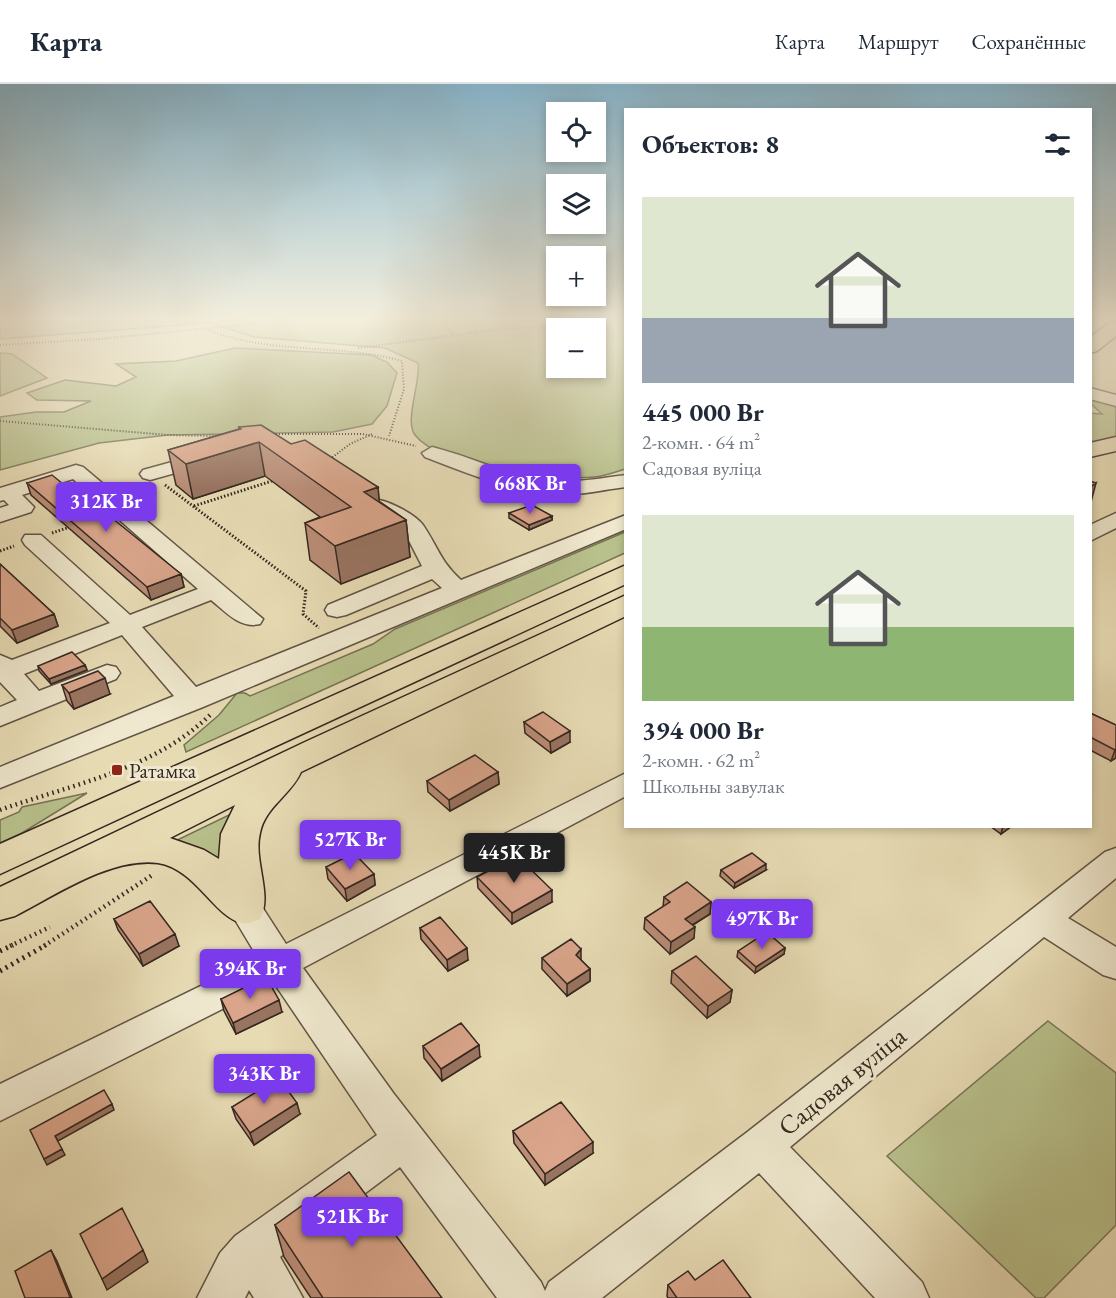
<!DOCTYPE html>
<html lang="ru">
<meta charset="utf-8">
<style>
body{margin:0;font-family:"EB Garamond",serif;background:#f6f6f7;color:#1f2937;height:100vh;display:flex;flex-direction:column;font-size:22px;white-space:nowrap}
*{box-sizing:border-box;margin:0}
p{font-size:20px;color:#747a83}
.icon{flex:none;width:33px;height:33px;fill:none;stroke:currentColor;stroke-width:2;stroke-linecap:round;stroke-linejoin:round}
.map{position:relative;flex:1;overflow:hidden}
.panel{position:absolute;left:624px;top:24px;width:468px;height:720px;display:flex;flex-direction:column;background:#fff;border-radius:0px;box-shadow:0 3px 9px #0003}
.panel>*{flex:none}
.buttons{position:absolute;left:546px;top:18px;display:grid;gap:12px}
.buttons a{display:grid;place-items:center;width:60px;height:60px;border-radius:0px;background:#fff;box-shadow:0 3px 9px #0003;font-size:30px}
.price{position:absolute;translate:-50% -51px;padding:0 14px;border-radius:6px;background:#7c3aed;color:#fff;font-size:20px;line-height:39px;filter:drop-shadow(0 2px 3px #0008)}
.price::after{content:'';position:absolute;left:50%;top:36px;width:18px;height:14px;margin-left:-9px;background:inherit;clip-path:polygon(0 0,100% 0,50% 100%)}
.price.active{background:#222;color:#fff}
ul{padding:0;list-style:none}
li{display:grid;align-content:center;gap:12px;height:318px;padding:0 18px}
li span{display:grid;place-items:center;height:186px;border-radius:0px;color:#555}
li>.icon{margin-inline-start:auto}
span .icon{width:108px;height:108px;fill:#fffc;stroke-width:1}
li b{font-size:26px}
h2{display:flex;justify-content:space-between;align-items:center;height:72px;padding:0 18px;font-size:26px}
header{display:flex;align-items:center;gap:36px;box-sizing:border-box;height:84px;padding:0 30px;background:#fff;border-bottom:2px solid #e0e1e3}
header strong{font-size:28px}
nav{display:flex;gap:33px;margin-inline-start:auto;font-size:21px}
.map>svg:first-child{display:block}
.green{fill:#b8c08b;stroke:#767456;stroke-width:1.5;fill-rule:evenodd}
.lines{fill:none;stroke-linecap:round;stroke-linejoin:round}
.minor-casing{stroke:#615445;stroke-width:3}
.highway-casing{stroke:#342720;stroke-width:3}
.path-far3{stroke:#342720;stroke-width:2;stroke-dasharray:1 2;stroke-linecap:butt}
.path-far2{stroke:#342720;stroke-width:3;stroke-dasharray:1.5 2;stroke-linecap:butt}
.path-far1{stroke:#342720;stroke-width:4.5;stroke-dasharray:1.5 4;stroke-linecap:butt}
.path{stroke:#342720;stroke-width:5;stroke-dasharray:2 4.5;stroke-linecap:butt}
.minor{fill:#efe8ce;fill-rule:evenodd}
.highway{fill:#e7dbb4;fill-rule:evenodd}
.wall{fill:#bb8e78;stroke:#342720;stroke-width:1.5}
.shaded-wall{fill:#997461;stroke:#342720;stroke-width:1.5}
.building{fill:#daa58b;stroke:#342720;stroke-width:1.5}
.poi-dot{fill:#8f2418;stroke:#efe8ce;stroke-width:2}
.labels{text-anchor:middle;dominant-baseline:central;stroke-width:6;stroke-linejoin:round;paint-order:stroke}
.poi-label{font-size:21px;fill:#342720;stroke:#efe8ce;text-anchor:start}
.near-street-label{font-size:26px;fill:#342720;stroke:#efe8ce}
</style>
<header>
<strong>Карта</strong>
<nav><a>Карта</a><a>Маршрут</a><a>Сохранённые</a></nav>
</header>
<div class="map">
<svg width="1116" height="1214" viewBox="0 0 1116 1214">
<rect width="100%" height="100%" fill="#e7dbb4"/>
<filter id="stains"><feTurbulence type="fractalNoise" baseFrequency=".00333" numOctaves="4"/><feColorMatrix values="0 0 0 0 .2 0 0 0 0 .09 0 0 0 0 .02 0 0 0 .5 -.17"/></filter>
<radialGradient id="worn" r=".72"><stop offset=".6" stop-color="#630" stop-opacity="0"/><stop offset="1" stop-color="#630" stop-opacity=".3"/></radialGradient>
<path class="green" d="M0,236H625V385C615,388 605,392 594,393C554,397 440,383 415,351C404,337 421,298 418,279L385,264L254,253L209,239L0,255ZM556,244H596V284H556Z
M235,264L371,271L387,278L397,289L387,322L372,340L333,348L168,351L99,359L0,386V333L36,328H64L91,317L37,316L27,309L65,296L116,302L136,293L116,280L176,277Z
M0,269L12,270L47,294L0,312Z
M1091,312L1116,321V354L1091,359L1090,329L1102,330L1091,320Z
M625,448V469L186,668L184,661L219,631L237,609H245L250,612L373,560L395,545Z
M87,709L22,749L0,759V736L19,728L22,723Z
M231,730L225,786L167,761Z
M1048,937L1116,989V1141L1044,1214H1036L887,1072Z"/>
<g class="lines">
<defs>
<path id="minor" d="M1090,304L1116,311V322L1090,315Z
M432,363C473,373 509,393 552,397C577,399 601,394 626,391V403C607,405 588,410 570,410C520,411 471,391 425,373L422,369Z
M208,368L215,370L218,374L215,378L150,396L143,394L140,390L143,386Z
M76,381L83,383L263,535L260,540C240,545 226,528 211,516L142,543L196,603L442,504L432,495L346,531L337,533L328,531L325,526L328,521L422,482L404,447L369,424L365,420L369,416C382,412 415,430 423,441C438,463 440,477 461,496L626,431V445L203,623L0,704V683L174,612L122,551L24,590L39,607L107,581L116,583L120,589L116,595L0,642V623L17,616L0,598V571L12,576L110,539L25,461L22,456L25,451H41L130,531L198,505L73,395L22,411L34,423L31,428L0,438V424L9,421L4,416L0,417V404Z
M1116,429V444L1090,457V441Z
M626,689V712L303,884L394,1010L541,1198L545,1207L549,1198L746,1049L1105,768L1116,764V794L1068,834L1116,863V895L1103,891L1044,853L790,1063L922,1198L929,1214H875L759,1089L602,1214H497L400,1083L280,1173L303,1214H254L249,1206L245,1214H197L220,1169L235,1152L377,1051L274,899L0,1037V1000L258,874L228,824L233,815L245,811L257,815L286,860Z"/>
<path id="highway" d="M1116,237V252L1097,267L1090,269V253L1109,239Z
M1116,353V367L1090,373V359Z
M626,481V500L0,790V760Z
M626,511V532L301,688C291,711 265,723 260,749C253,777 273,810 260,835C254,837 248,840 242,839C214,833 196,785 158,779C111,773 56,811 15,832L0,836V803L305,658ZM235,721L221,750L219,775L204,766L170,754Z"/>
</defs>
<use href="#minor" class="minor-casing"/>
<use href="#highway" class="highway-casing"/>
<path class="path-far3" d="M440,236L453,250
M206,245C269,271 337,259 402,277L404,305L389,352
M0,261L99,255L291,236
M358,264L494,246L626,237
M0,337L168,351L221,352
M273,350H363L416,362
M330,375L350,360L372,350"/>
<path class="path-far2" d="M165,401L306,507L303,530L319,544
M194,422L275,396
M52,449L73,442
M0,467L14,462"/>
<path class="path-far1" d="M0,726C73,700 153,686 210,631
M10,862L50,843
M44,862L154,790"/>
<path class="path" d="M0,867L13,861
M0,887L46,861"/>
<use href="#minor" class="minor"/>
<use href="#highway" class="highway"/>
</g>
<path class="wall" d="M239,343L291,360L378,403L379,417L406,436L410,473L341,500L310,476L305,439L320,433L265,392L193,415L176,401L168,366L239,345Z
M27,399L107,436L181,490L184,503L151,516L31,411Z
M509,429L552,432V436L529,446L509,434Z
M0,480L54,530L58,542L17,559L0,542Z
M85,581L87,586L51,600L39,587L38,582Z
M62,601L110,610L74,625L67,617Z
M1090,629L1116,641V674L1111,677L1090,666Z
M524,638L570,658L551,669L525,649Z
M498,688L499,700L450,727L428,708L427,697Z
M990,742H1012L1001,750Z
M326,783L374,790L375,801L347,817L328,795Z
M721,786H766L734,804L720,792Z
M477,793L552,818L512,840L478,804Z
M664,813L711,818L710,830L693,841L694,854L670,870L644,845L645,834L663,823Z
M114,835L179,862L143,882L118,846Z
M420,844L468,876L448,887L421,855Z
M785,864L784,870L755,889L737,873L738,867Z
M542,874L581,876L590,885V897L567,912L542,885Z
M672,887L732,906L730,918L707,934L671,899Z
M221,915L282,928L236,950L224,927Z
M423,962L480,973L442,997L424,974Z
M232,1023L300,1030L254,1061L236,1035Z
M513,1047L593,1069L545,1101L514,1059Z
M275,1141L442,1214H311L284,1173Z
M695,1196L751,1214H668L667,1212L668,1201Z"/>
<path class="shaded-wall" d="M259,358L265,392L193,415L186,380Z
M1096,399L1091,418L1090,403Z
M378,403L381,439L364,408Z
M552,432V436L529,446V441Z
M406,436L410,473L341,500L335,462Z
M181,490L184,503L151,516L147,503Z
M54,530L58,542L17,559L12,546Z
M85,581L87,586L51,600L49,595Z
M105,594L110,610L74,625L69,609Z
M570,647V658L551,669L550,658Z
M1116,665V674L1111,677L1115,666Z
M498,688L499,700L450,727L449,716Z
M1003,742H1012L1001,750Z
M766,780V786L734,804L735,799Z
M374,790L375,801L347,817L345,805Z
M552,806V818L512,840V829Z
M711,818L710,830L684,846L685,835Z
M695,843L694,854L670,870L671,858Z
M175,850L179,862L143,882L139,870Z
M467,864L468,876L448,887L447,876Z
M785,864L784,870L755,889L756,883Z
M581,865V877L576,871Z
M590,885V897L567,912V900Z
M732,906L730,918L707,934L708,922Z
M279,916L282,928L236,950L233,939Z
M479,961L480,973L442,997L441,985Z
M297,1019L300,1030L254,1061L250,1049Z
M112,1020L114,1026L58,1057L55,1052Z
M593,1058V1069L545,1101V1090Z
M62,1065L65,1071L47,1081L44,1075Z
M51,1166L57,1177L72,1214H68Z
M143,1166L148,1178L107,1206L102,1195Z"/>
<path class="building" d="M261,341L291,360L305,356L378,403L364,408L406,436L335,462L305,439L351,423L259,358L186,380L168,366L241,345L239,343Z
M52,391L107,436L112,434L181,490L147,503L27,399Z
M1090,397L1096,399L1090,403Z
M532,421L552,432L529,441L509,429Z
M0,480L54,530L12,546L0,534Z
M72,568L85,581L49,595L38,582Z
M98,587L105,594L69,609L62,601Z
M543,628L570,647L550,658L524,638Z
M1090,629L1116,641V665L1115,666L1090,653Z
M475,671L498,688L449,716L427,697Z
M354,769L374,790L345,805L326,783Z
M752,769L766,780L735,799L721,786Z
M517,772L552,806L512,829L477,793Z
M687,798L711,818L685,835L695,843L671,858L645,834L670,818L664,813Z
M150,817L175,850L139,870L114,835Z
M440,833L467,864L447,876L420,844Z
M767,848L785,864L756,883L738,867Z
M571,855L581,865L576,871L590,885L567,900L542,874Z
M696,872L732,906L708,922L672,887Z
M266,893L279,916L233,939L221,915Z
M461,939L479,961L441,985L423,962Z
M279,994L297,1019L250,1049L232,1023Z
M104,1006L112,1020L55,1052L62,1065L44,1075L30,1046Z
M561,1018L593,1058L545,1090L513,1047Z
M349,1088L442,1214H323L275,1141Z
M122,1124L143,1166L102,1195L80,1150Z
M51,1166L70,1213L68,1214H25L15,1187Z
M723,1176L751,1214H677L668,1201L688,1187L695,1196Z"/>
<linearGradient id="sky" x2="0" y2="1"><stop stop-color="#87b7cf"/><stop offset="0.58" stop-color="#f4efdd"/><stop offset="1" stop-color="#f4efdd" stop-opacity="0"/></linearGradient>
<rect width="1116" height="405" fill="url(#sky)"/>
<rect class="poi-dot" x="111" y="680" width="12" height="12" rx="3"/>
<g class="labels">
<g class="poi-label">
<text x="129" y="686">Ратамка</text>
</g>
<g class="near-street-label">
<text transform="translate(842 997) rotate(-39)">Садовая вуліца</text>
</g>
</g>
<rect width="100%" height="100%" filter="url(#stains)"/>
<rect width="100%" height="100%" fill="url(#worn)"/>
</svg>
<div class="buttons">
<a><svg class="icon" aria-label="locate" viewBox="0 0 24 24"><circle cx="12" cy="12" r="6"/><path d="M12 2v4M12 18v4M2 12h4M18 12h4"/></svg></a>
<a><svg class="icon" aria-label="layers" viewBox="0 0 24 24"><path d="M12 4l9 5-9 5-9-5zM3 14l9 5 9-5"/></svg></a>
<a>+</a>
<a>−</a>
</div>
<b class="price" style="left:530px;top:431px">668K Br</b>
<b class="price" style="left:106px;top:449px">312K Br</b>
<b class="price" style="left:350px;top:787px">527K Br</b>
<b class="price active" style="left:514px;top:800px">445K Br</b>
<b class="price" style="left:762px;top:866px">497K Br</b>
<b class="price" style="left:250px;top:916px">394K Br</b>
<b class="price" style="left:264px;top:1021px">343K Br</b>
<b class="price" style="left:352px;top:1164px">521K Br</b>
<section class="panel">
<h2>Объектов: 8<svg class="icon" aria-label="filters" viewBox="0 0 24 24"><path d="M4 7h16M4 17h16"/><circle cx="9" cy="7" r="2"/><circle cx="15" cy="17" r="2"/></svg></h2>
<ul>
<li><span style="background:linear-gradient(#dfe7d0 65%,#9aa5b1 0)"><svg class="icon" aria-label="home" viewBox="0 0 24 24"><path d="M3 11l9-7 9 7M6 9v11h12V9"/></svg></span><div><b>445 000 Br</b><p>2-комн. · 64 m²</p><p>Садовая вуліца</p></div></li>
<li><span style="background:linear-gradient(#dfe7d0 60%,#8fb573 0)"><svg class="icon" aria-label="home" viewBox="0 0 24 24"><path d="M3 11l9-7 9 7M6 9v11h12V9"/></svg></span><div><b>394 000 Br</b><p>2-комн. · 62 m²</p><p>Школьны завулак</p></div></li>
</ul>
</section>
</div>
